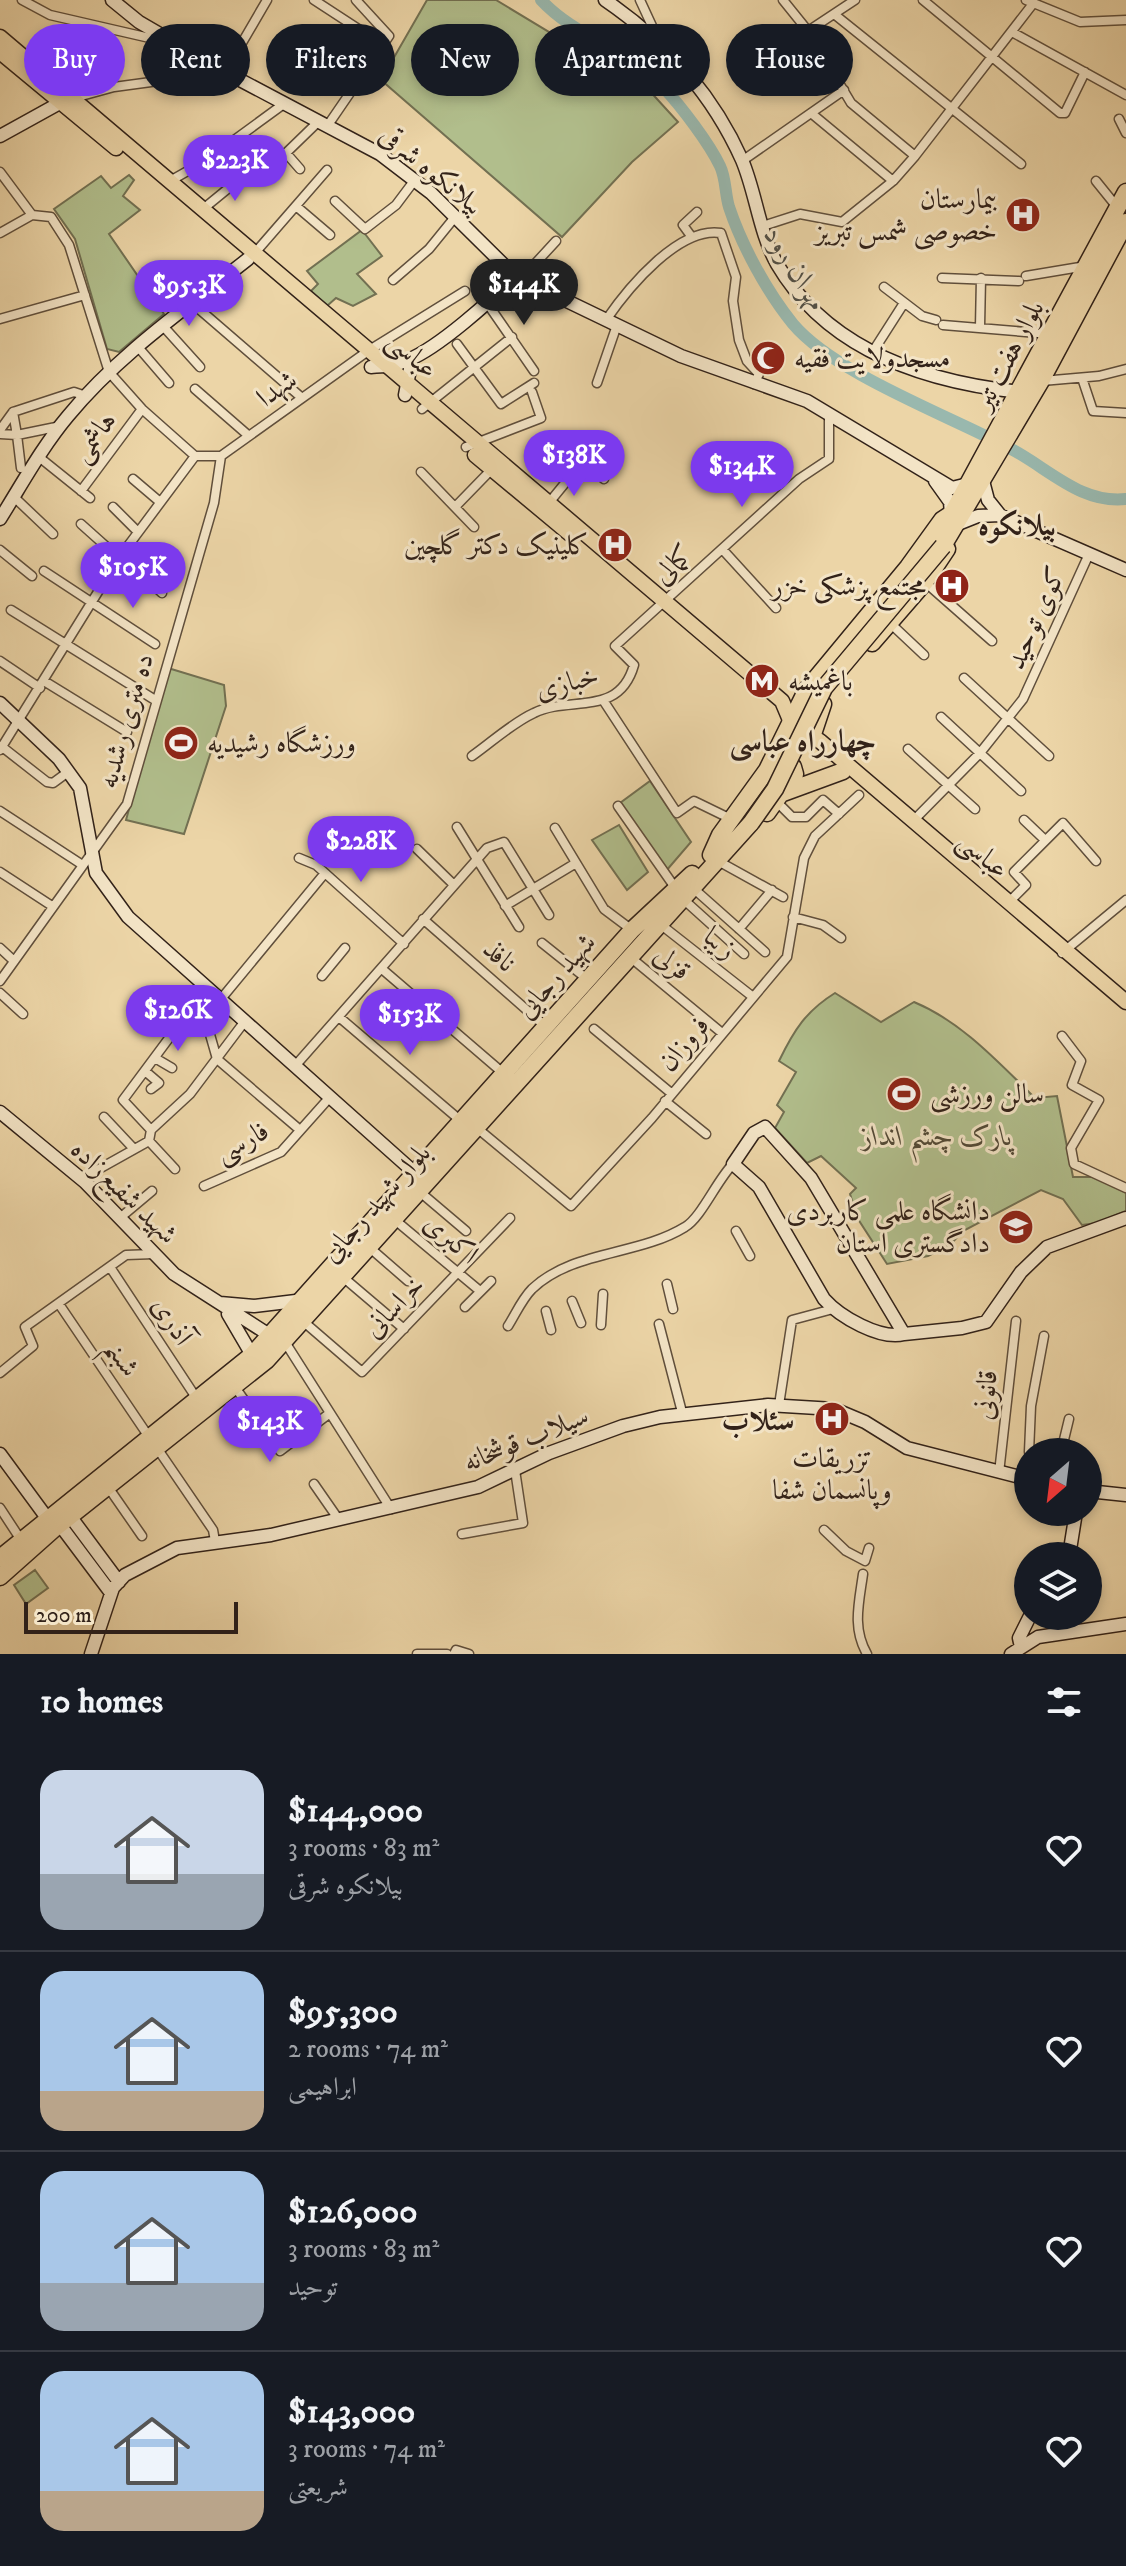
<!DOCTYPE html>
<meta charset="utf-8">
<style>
body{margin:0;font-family:"IM FELL DW Pica",Amiri,serif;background:#20242c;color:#f1f3f6;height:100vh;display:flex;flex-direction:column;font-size:30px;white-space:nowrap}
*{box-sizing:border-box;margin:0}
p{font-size:26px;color:#9ea1a6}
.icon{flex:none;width:44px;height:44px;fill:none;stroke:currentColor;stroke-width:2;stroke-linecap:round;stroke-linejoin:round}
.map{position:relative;height:1654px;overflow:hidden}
.sheet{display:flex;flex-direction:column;background:#171b24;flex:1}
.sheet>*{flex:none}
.guide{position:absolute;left:24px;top:24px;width:1078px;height:72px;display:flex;gap:16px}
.needle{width:52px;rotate:208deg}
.fabs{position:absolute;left:1014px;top:1438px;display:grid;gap:16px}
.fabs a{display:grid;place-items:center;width:88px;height:88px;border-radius:50%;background:#171b24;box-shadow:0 4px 12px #0003;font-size:40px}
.scale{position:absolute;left:24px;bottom:20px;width:214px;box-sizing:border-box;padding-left:8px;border:4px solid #322219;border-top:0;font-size:22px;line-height:28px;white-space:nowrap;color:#322219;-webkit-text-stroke:6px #f3e4c6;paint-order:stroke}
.price{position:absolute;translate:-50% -68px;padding:0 18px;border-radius:28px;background:#7c3aed;color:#fff;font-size:26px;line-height:52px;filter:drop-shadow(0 2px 4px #0008)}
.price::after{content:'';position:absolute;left:50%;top:48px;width:24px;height:18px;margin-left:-12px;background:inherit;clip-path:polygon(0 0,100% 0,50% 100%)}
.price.active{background:#222;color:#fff}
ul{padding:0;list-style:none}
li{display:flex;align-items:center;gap:24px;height:200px;padding:0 40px}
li+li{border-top:2px solid #363941}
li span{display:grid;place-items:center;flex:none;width:224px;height:160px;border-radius:24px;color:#555}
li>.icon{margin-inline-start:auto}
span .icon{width:96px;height:96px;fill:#fffc;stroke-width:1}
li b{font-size:34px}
h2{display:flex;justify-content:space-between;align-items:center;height:96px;padding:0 40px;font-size:34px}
.chip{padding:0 28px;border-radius:36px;background:#171b24;box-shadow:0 4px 12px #0003;font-size:28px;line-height:72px}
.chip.active{background:#7c3aed;color:#fff}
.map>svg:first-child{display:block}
.green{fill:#b1be8c;stroke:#727052;stroke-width:2}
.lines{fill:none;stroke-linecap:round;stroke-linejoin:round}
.river{stroke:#99b8ae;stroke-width:12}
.street-casing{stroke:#604f3c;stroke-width:11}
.secondary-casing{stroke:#322219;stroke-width:15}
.primary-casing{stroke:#322219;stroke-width:17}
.highway-casing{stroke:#322219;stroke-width:19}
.street{stroke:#f3e4c6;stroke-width:8}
.secondary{stroke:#f3e4c6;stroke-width:12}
.primary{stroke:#ecd5a7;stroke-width:14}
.highway{stroke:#ecd5a7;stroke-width:16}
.highway-bridge-casing{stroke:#322219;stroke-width:19;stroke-linecap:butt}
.highway-bridge{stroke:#ecd5a7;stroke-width:16}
.labels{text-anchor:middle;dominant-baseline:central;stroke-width:6;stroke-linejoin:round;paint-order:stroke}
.street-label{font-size:28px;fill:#322219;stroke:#f3e4c6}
.poi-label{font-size:28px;fill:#322219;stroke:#f3e4c6;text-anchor:end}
.park-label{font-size:28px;font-style:italic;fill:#524936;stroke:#f3e4c6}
.water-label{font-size:30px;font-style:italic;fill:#514f46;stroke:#f3e4c6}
.neighbourhood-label{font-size:30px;font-weight:bold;fill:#322219;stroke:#f3e4c6}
</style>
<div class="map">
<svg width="1126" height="1654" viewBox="0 0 1126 1654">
<rect width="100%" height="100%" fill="#ecd5a7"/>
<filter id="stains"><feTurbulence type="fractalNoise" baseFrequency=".0025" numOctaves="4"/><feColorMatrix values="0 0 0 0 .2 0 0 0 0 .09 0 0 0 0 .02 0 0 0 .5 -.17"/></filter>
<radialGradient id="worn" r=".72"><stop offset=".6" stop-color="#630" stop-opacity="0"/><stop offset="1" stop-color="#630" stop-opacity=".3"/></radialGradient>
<path class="green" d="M427,0H496L584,53L637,77L678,122L632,162L562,237L381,80Z
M129,175L134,180L123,196L140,210L109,234L164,314L119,352L107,349L75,239L54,209L101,176L111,188Z
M362,230L382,256L357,274L376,294L353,306L336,298L327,306L311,291L318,284L307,271Z
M168,668L224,685L226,706L184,834L126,820Z
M650,781L691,842L666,871L620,803Z
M619,825L648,872L627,890L592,840Z
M835,993L881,1022L914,1002C962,1022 998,1062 1035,1098L1057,1096L1073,1177H1095L1126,1185V1211L1097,1223L1082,1225L1063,1199L1041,1190L963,1231L950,1245L928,1256L887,1264L858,1219L850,1194L856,1188L821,1156L807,1163L775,1128L784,1112L777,1105L796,1072L779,1061C794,1030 806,1011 835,993Z
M35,1570L48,1588L26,1604L14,1585Z"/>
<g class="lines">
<path class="river" d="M541,0C575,37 629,50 663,87C681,106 709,143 720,166C726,178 725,194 729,207C742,246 767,292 793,324C836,375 953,417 1013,450C1050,470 1082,504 1126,499"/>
<defs>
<path id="street" d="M22,0L50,15L167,42
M314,0L383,45
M640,0L658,39
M783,0L808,31L851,103L915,156
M923,0L1060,113H1065L1085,72
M1026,0L1080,22L1126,20
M834,14L1021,164
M808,31L855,0
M1012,32L1126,95
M74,98L114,87L225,72L267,0
M811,113L893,181
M1119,119L1126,133
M328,125L389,36L356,0
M742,161L844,90
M300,169L286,153L319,121
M0,172L32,215L51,217L69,245L109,372L142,409L195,456H221
M170,181L207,160L285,103
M1096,181L1117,207
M335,201L365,229L396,205L414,181
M296,206L330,235
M203,209L247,173
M763,226L800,214L842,222L893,181L915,156L1032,5
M0,233L32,215
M691,236L683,225L697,212
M254,254L327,170
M1026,276L1086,266
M942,278L1019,281
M521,279L556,241
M393,280L429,249L455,217
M884,287L922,316L936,320
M192,303L302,398
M487,303L534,371
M0,319L85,295
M606,320C628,288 679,226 721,233L736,277L733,301L739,340L747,361L759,374L754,384
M943,325L1050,334
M163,326L200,367
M980,327L981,278
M457,344L501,404L534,383
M138,347L169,383
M872,353L904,303
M1082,378L1093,411L1126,413
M1042,381L1099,376L1126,369
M597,383L617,325
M195,389L249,436
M422,409L512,337
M13,412L74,392L86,396
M0,430L13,412L17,435L61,426
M0,434L17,435L21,468
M466,447L541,418L532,392
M221,456L368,351L465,291
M39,457L90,498
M548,457L571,476
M421,472L474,527
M133,479L160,502
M81,491L142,409
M14,497L53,534
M548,504L583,461L604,479
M456,506L492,469
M113,507L138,532
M81,524L119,558
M0,550L32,576
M723,550L776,608
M121,555L162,593
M44,571L155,644
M925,582L992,641
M11,610L155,700
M890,623L924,655
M0,661L40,688
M964,678L1049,756
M44,681L127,732
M603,700L677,813L694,801L731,819
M941,717L1021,791
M1,746L47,782L53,783L68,772
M908,749L975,809
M0,750L119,558L195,456
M472,756C492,742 512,723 534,713C570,695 619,718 634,665L615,646L799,479L829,459V414
M776,801L792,817H806L823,800L839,814
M618,806L676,889
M0,811L81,864
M1024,820L1045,840
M913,821L980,753L1023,699L1089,554
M457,827L519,927
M555,828L604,909L632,930
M417,849L453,884
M299,858L316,865L404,944
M718,861L783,897
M0,872L52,906
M693,888L765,952
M683,899L744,954
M1008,903L1026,885L1014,872L1063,823L1096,861
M505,906L576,863
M793,917L823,925L841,938
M423,919L545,1026
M660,924L753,997
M739,929L772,890
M542,943L587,979
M0,948L14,961
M1062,953L1126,900
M630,957L722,1033
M382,969L503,1073
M322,976L345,948
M0,981L127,804L214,503L221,456
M0,993L23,1014
M221,999L325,873
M339,1017L461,1121
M207,1024L217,1059L300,1130
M594,1029L671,1093
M1062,1036L1081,1061L1072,1085L1099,1100L1071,1148L1074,1164L1126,1188
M155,1058L172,1068
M295,1066L487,848L504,842L549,915
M145,1071L159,1083L151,1089
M665,1101L706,1134
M104,1117L134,1149
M477,1128L571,1206L652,1118L787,957L804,858L815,836L859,795
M151,1130L123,1100L207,987
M149,1141L175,1169
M81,1179L149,1141L151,1130L190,1094L245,1021
M204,1186L281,1152L330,1097
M420,1192L466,1231
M121,1217L152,1191
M395,1220L480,1291
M736,1231L750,1256
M370,1248L408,1281
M110,1267L197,1399
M344,1278L404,1329
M667,1284L673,1309
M572,1301L581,1323
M59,1304L149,1437
M465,1307L491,1281
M546,1311L551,1330
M304,1322L362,1372L510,1218
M659,1324L683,1416
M601,1325L603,1294
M508,1326C515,1315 522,1299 532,1289C573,1250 638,1256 685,1227C701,1218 717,1180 733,1164
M285,1342L391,1509
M0,1373L33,1346L25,1327L126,1255L154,1254
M235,1387L280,1451L330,1413
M779,1405L792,1320L833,1309
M157,1448L213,1530L215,1541
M1029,1452L1031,1406L1044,1336
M1061,1452L1069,1419
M999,1473L1016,1321
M314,1484L339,1520
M108,1487L142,1536
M0,1508L21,1540
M824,1530L846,1551L865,1561L869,1548
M462,1534L523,1523L515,1470
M863,1574C859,1603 852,1628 867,1654
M417,1654H447
M454,1654L456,1650L469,1654"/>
<path id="secondary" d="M112,0L139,22L225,72L380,154L431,193L515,276L681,356L807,401L952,488L968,484
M605,0C665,41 712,93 742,160C756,193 759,232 777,264C828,351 925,382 1020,392
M0,136L67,99
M371,367C384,366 396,366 408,360C438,348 492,300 515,276
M405,395L412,359
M935,481L950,502L951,514
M983,481L988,500L1000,515
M0,519C22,484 42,447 68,416C118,355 186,308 248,259
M958,524L978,516L1000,515L1126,570
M0,703L59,759L80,788L96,873L128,917L415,1173
M0,1112L85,1182L174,1274L274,1338
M220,1303L254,1306L304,1300
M228,1314L252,1355
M904,1334C880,1340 840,1317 824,1299L759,1187L733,1164L754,1133L765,1127L811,1178L904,1334L962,1328L986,1322L1021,1272L1047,1247L1126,1218
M0,1454L47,1518
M1088,1491L1126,1495
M70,1516L119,1582
M60,1525L111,1593
M1069,1556L1076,1512
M1021,1647L1019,1638L1030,1616
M91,1654L113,1588L125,1575L177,1548L271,1535L478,1487L549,1453L623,1426L660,1417L768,1405L834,1409L865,1422L907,1448L1028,1479
M1011,1654L1038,1637L1126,1624"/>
<path id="primary" d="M0,37L782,701L790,720L821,742L1126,1002
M0,52L116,148
M475,455L570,534"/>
<path id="highway" d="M948,521L1126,192
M943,546L1041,381L1126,222
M872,643L925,582L947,549
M812,737L823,704
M783,793L843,771
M767,813L795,774L793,767L778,759
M711,855L720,835L767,770L807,689L908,567L942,520L951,514
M0,1558L252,1355L632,930L692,874
M0,1577L54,1529L267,1360L751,823"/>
</defs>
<use href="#street" class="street-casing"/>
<use href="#secondary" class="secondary-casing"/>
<use href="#primary" class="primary-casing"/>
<use href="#highway" class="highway-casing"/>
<use href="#street" class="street"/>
<use href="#secondary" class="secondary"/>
<use href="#primary" class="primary"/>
<use href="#highway" class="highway"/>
<defs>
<path id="highway-bridge" d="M751,823L775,789L824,688L943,546"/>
</defs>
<use href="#highway-bridge" class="highway-bridge-casing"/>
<use href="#highway-bridge" class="highway-bridge"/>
</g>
<defs>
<symbol id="hospital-disc" viewBox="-11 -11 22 22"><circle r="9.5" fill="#8f2418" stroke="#f3e4c6"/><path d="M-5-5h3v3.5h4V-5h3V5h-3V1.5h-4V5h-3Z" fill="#fff"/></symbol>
<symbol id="mosque-disc" viewBox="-11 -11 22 22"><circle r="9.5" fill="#8f2418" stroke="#f3e4c6"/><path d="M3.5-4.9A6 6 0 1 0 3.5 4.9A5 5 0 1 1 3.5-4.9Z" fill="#fff"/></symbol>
<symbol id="metro-disc" viewBox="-11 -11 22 22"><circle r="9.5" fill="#8f2418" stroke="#f3e4c6"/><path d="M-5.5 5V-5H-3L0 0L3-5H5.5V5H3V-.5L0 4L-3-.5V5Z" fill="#fff"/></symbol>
<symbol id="stadium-disc" viewBox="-11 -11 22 22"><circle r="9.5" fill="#8f2418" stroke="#f3e4c6"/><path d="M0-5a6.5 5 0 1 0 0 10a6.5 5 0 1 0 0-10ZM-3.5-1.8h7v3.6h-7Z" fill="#fff"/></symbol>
<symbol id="university-disc" viewBox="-11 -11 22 22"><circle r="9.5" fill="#8f2418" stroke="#f3e4c6"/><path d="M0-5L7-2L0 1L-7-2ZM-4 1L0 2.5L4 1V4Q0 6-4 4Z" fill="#fff"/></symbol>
</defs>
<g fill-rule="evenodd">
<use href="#hospital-disc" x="1003" y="195" width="40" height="40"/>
<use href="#mosque-disc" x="748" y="338" width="40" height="40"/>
<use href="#hospital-disc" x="595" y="525" width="40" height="40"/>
<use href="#hospital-disc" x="932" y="566" width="40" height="40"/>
<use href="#metro-disc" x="742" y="661" width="40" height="40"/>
<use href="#stadium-disc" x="161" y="723" width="40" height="40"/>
<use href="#stadium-disc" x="884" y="1074" width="40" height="40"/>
<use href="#university-disc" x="996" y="1207" width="40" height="40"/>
<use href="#hospital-disc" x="812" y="1399" width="40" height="40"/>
</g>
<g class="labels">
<g class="street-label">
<text transform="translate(431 170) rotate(39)">بیلانکوه شرقی</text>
<text transform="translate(412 355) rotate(41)">عباسى</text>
<text transform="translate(1009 355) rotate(-62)">بلوار هفت تیر</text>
<text transform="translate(277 389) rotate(-36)">شهدا</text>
<text transform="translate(94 437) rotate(-53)">هاشمی</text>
<text transform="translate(673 565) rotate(-43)">کمالی</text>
<text transform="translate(1036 618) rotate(-66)">کوی توحید</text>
<text transform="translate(567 683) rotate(-15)">خبازی</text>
<text transform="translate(126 721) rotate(-74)">ده متری رشدیه</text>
<text transform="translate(983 855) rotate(40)">عباسى</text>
<text transform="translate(720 943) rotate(38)">زیبا</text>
<text transform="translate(499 956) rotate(41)">نافذ</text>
<text transform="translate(672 963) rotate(39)">قزلی</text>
<text transform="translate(556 976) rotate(-48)">شهید رجایی</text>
<text transform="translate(684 1044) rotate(-50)">فروزان</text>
<text transform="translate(242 1142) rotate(-28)">فارسی</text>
<text transform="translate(124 1192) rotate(44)">شهید شفیع‌زاده</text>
<text transform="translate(376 1203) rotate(-48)">بلوار شهید رجایی</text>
<text transform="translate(451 1239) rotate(40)">اکبری</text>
<text transform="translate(394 1307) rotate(-46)">خراسانی</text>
<text transform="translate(172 1321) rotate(57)">آذری</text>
<text transform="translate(122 1358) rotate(56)">شبنم</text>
<text transform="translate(986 1395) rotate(-84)">قانونی</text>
<text transform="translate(526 1439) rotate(-22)">سیلاب قوشخانه</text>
</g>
<g class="poi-label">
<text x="997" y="199">بیمارستان<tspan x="997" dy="32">خصوصی شمس تبریز</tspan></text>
<text x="794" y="358" text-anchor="start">مسجدولایت فقیه</text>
<text x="589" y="545">کلینیک دکتر گلچین</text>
<text x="926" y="586">مجتمع پزشکی خزر</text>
<text x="788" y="681" text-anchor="start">باغمیشه</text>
<text x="207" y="743" text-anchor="start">ورزشگاه رشیدیه</text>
<text x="930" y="1094" text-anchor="start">سالن ورزشی</text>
<text x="990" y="1211">دانشگاه علمی کاربردی<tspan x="990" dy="32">دادگستری استان</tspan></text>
<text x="832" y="1458" text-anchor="middle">تزریقات<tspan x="832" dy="32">وپانسمان شفا</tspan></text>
</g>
<g class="park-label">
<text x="937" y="1136">پارک چشم انداز</text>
</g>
<g class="water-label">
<text transform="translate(795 269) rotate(58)">مهران رود</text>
</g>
<g class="neighbourhood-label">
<text x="1017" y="526">بیلانکوه</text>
<text x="803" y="742">چهارراه عباسی</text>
<text x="758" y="1421">سئلاب</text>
</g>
</g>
<rect width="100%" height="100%" filter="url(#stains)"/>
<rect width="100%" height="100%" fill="url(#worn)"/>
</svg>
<div class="fabs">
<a><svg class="needle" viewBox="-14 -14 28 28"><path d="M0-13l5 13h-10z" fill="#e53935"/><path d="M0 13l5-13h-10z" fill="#9ea1a6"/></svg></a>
<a><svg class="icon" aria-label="layers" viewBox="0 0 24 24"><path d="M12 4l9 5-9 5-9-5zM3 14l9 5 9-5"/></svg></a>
</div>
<div class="scale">200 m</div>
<b class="price" style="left:235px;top:203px">$223K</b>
<b class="price active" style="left:524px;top:327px">$144K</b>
<b class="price" style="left:189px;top:328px">$95.3K</b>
<b class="price" style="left:574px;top:498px">$138K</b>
<b class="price" style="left:742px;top:509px">$134K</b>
<b class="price" style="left:133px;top:610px">$105K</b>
<b class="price" style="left:361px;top:884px">$228K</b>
<b class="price" style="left:178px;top:1053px">$126K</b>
<b class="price" style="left:410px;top:1057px">$153K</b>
<b class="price" style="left:270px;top:1464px">$143K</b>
<div class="guide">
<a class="chip active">Buy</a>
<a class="chip">Rent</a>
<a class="chip">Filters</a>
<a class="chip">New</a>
<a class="chip">Apartment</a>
<a class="chip">House</a>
</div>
</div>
<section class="sheet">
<h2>10 homes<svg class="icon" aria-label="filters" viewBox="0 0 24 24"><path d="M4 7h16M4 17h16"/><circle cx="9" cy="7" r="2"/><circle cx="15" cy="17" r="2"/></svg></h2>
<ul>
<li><span style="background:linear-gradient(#c9d6e8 65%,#9aa5b1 0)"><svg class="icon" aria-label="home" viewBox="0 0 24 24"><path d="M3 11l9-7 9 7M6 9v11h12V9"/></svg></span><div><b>$144,000</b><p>3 rooms · 83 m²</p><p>بیلانکوه شرقی</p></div><svg class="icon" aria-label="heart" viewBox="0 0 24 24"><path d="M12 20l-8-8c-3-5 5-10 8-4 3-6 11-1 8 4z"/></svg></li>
<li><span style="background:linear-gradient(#a9c7e8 75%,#b9a48a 0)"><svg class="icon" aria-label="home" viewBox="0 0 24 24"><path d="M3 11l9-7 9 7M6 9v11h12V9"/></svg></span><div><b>$95,300</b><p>2 rooms · 74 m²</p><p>ابراهیمی</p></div><svg class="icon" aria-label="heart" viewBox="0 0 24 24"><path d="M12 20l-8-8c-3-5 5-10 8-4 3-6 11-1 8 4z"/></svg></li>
<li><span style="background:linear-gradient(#a9c7e8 70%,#9aa5b1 0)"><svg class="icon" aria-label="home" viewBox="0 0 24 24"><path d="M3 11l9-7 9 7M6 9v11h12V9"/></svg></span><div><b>$126,000</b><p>3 rooms · 83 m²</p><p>توحید</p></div><svg class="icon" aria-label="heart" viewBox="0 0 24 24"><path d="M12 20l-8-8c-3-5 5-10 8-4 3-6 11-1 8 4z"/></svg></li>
<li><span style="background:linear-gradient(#a9c7e8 75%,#b9a48a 0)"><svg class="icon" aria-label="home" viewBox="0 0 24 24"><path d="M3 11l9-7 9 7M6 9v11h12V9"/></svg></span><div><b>$143,000</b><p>3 rooms · 74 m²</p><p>شریعتی</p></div><svg class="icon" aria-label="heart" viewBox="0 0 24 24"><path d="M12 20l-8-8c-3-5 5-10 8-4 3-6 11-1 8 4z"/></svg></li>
</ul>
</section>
